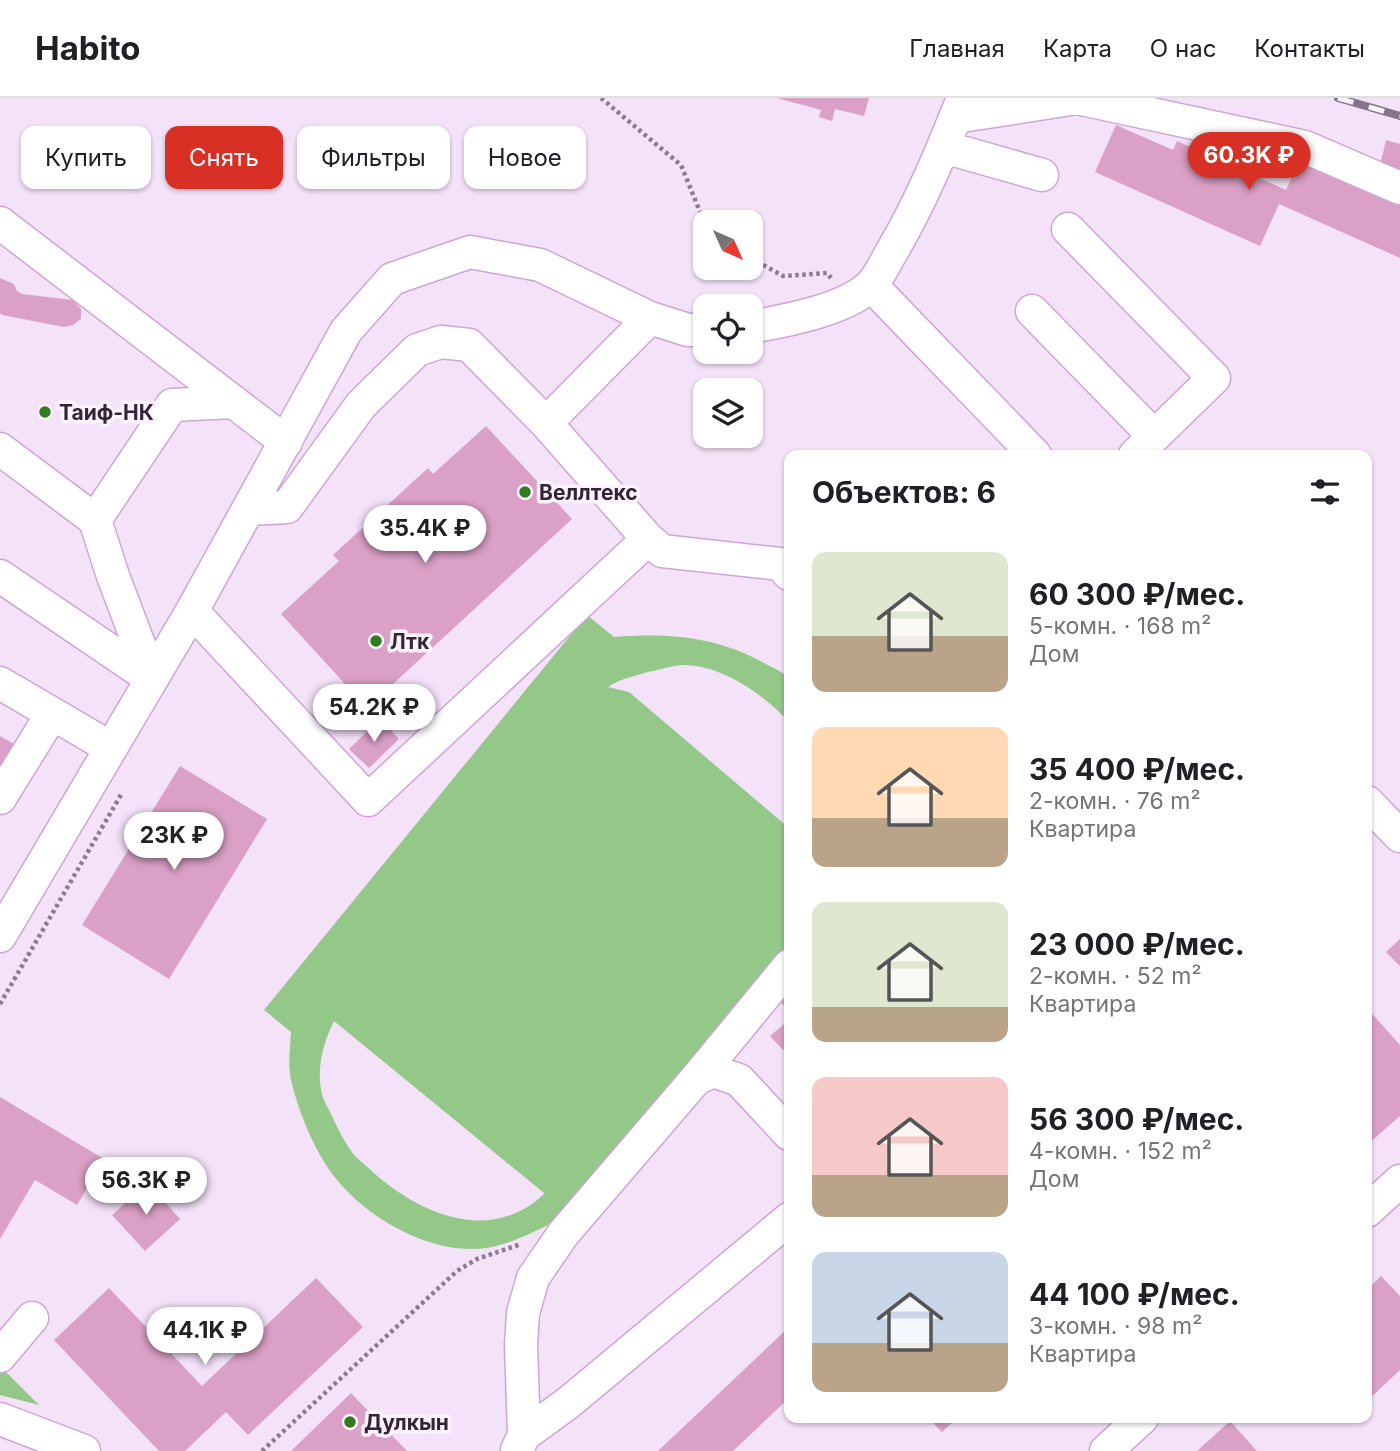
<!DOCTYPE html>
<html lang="ru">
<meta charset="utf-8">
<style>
body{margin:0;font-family:Inter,sans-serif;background:#f6f6f6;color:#202124;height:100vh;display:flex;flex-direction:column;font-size:26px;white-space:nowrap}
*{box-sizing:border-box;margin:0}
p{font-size:23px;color:#757577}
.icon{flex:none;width:38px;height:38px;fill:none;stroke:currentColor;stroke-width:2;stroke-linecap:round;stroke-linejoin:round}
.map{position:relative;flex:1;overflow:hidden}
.details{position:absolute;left:784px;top:352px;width:588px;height:973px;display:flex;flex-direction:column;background:#fff;border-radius:14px;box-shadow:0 2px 5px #0004}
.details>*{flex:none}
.hud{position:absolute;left:21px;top:28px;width:658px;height:63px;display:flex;gap:14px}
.needle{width:46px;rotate:135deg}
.buttons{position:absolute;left:693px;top:112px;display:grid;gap:14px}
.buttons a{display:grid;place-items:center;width:70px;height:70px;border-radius:14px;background:#fff;box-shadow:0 2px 5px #0004;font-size:35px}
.price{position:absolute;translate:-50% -60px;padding:0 16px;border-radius:24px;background:#fff;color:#222;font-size:23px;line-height:46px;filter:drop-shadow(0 2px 4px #0008)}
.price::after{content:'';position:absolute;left:50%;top:42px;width:21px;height:16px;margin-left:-10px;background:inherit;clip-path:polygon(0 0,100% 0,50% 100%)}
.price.active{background:#d93025;color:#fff}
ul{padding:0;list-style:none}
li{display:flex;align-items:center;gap:21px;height:175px;padding:0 28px}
li span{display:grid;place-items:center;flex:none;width:196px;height:140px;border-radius:14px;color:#555}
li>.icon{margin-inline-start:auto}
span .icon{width:84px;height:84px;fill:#fffc;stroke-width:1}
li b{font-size:30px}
h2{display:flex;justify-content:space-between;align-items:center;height:84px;padding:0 28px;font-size:30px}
.chip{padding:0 24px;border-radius:14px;background:#fff;box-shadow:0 2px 5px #0004;font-size:24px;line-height:63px}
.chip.active{background:#d93025;color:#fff}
header{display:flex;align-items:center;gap:42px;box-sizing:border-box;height:98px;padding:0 35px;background:#fff;border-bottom:2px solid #e0e0e0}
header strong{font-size:33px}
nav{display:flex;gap:38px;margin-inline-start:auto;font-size:24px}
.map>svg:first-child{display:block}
.green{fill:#94c889;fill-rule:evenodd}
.building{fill:#dba0c6}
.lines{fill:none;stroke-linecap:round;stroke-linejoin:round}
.minor-casing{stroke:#cfa4d9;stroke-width:35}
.path{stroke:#8c7a90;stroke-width:4.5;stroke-dasharray:3.5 3.5;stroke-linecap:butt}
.minor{stroke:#fff;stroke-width:32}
.rail-casing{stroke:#86748a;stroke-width:8}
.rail{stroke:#fcf3fe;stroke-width:5;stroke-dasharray:16;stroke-linecap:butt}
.poi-dot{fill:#337b20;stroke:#fcf3fe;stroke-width:2.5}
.labels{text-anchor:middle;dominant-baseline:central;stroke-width:7;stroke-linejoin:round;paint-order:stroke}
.poi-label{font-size:21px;font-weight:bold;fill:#352439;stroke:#fcf3fe;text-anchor:start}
</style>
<header>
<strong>Habito</strong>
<nav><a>Главная</a><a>Карта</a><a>О нас</a><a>Контакты</a></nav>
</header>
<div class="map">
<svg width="1400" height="1353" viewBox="0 0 1400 1353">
<rect width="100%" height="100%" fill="#f4e2f8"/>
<path class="green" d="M587,517L614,539C666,535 715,538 762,564C771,569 782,573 789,580V624C763,596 721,566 681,567C670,568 659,572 648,574C634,578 620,581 608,589L629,594L789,730V845L561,1121C537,1132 512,1146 486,1150C427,1158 357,1115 326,1067C310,1042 298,1011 291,982C288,968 290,949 291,934L264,912ZM334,923L544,1095V1096C491,1146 422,1117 375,1076C369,1070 361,1064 355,1058C346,1047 339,1033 333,1020C330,1013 324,1004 322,996C316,970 323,946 334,923Z
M3,1271L39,1307L0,1297V1275Z"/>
<path class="building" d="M777,0H869L864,18L835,11L832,23L819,19L821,12Z
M1116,27L1173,52L1177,43L1286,92L1301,59L1400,104V160L1279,106L1260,148L1095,74Z
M1386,42L1400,46V72L1380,67Z
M0,180L14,186L17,193L22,196L73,202L81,211V221L73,227L64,229L2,217L0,215Z
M486,328L572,421L367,610L281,516L339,463L333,457L428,370L433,376Z
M380,621L399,641L369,670L349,651Z
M0,638L14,646L0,670Z
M180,668L267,721L169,881L82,827Z
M1400,841V868L1386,854Z
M789,886V914L776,898Z
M1367,910L1400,947V1018L1367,1047Z
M789,922V958L770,938Z
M0,999L104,1061L77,1107L35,1082L0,1141Z
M148,1085L180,1121L145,1153L112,1117Z
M1381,1178L1400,1198V1272L1367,1303V1192Z
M316,1180L363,1229L248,1337L226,1314L185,1353H159L54,1242L109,1190L202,1288Z
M789,1229V1300L733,1353H658Z
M351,1295L407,1353H291Z
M928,1320H957L942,1334Z
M1230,1323L1257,1353H1197Z"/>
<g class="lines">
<defs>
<path id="minor" d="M1077,0L1305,49L1400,90
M955,19L1077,0
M944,49L1042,77
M0,125L286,344
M1068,131L1214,280L1135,357
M871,187L1035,357
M1032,213L1154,338
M751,229C784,223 846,212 871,187C879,179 885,165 891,155C920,106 942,53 963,0
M546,325L650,220
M0,351L95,422L113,478L152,581
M250,411L287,409L361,307L417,252L441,244L469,247L546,325L648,441L662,453L780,466L789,476
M95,422L172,307L234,304
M0,478L152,581
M192,513L368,702L648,441
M0,585L111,650
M0,700L52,616
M1367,704L1400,738
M0,838L192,513L346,233L392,181L470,154L540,167L650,220L688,232H705
M696,981L789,868
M1367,1113L1400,1083
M0,1258L32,1220
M0,1321L84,1353
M524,1337L521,1247L523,1215L533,1180L563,1136L696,981L713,973L739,982L789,1036
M517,1352L524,1337L568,1305L789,1121
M1106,1353L1142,1320"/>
</defs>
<use href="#minor" class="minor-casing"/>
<path class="path" d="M601,0L681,67L705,126
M751,160L783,178L827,175L831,180
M0,906L122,695
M262,1353L457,1173L477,1161L521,1146"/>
<use href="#minor" class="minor"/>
<defs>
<path id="rail" d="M1338,0L1400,18"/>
</defs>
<use href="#rail" class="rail-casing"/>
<use href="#rail" class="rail"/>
</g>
<g class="poi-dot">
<circle cx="45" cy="314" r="7"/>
<circle cx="525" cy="394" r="7"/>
<circle cx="376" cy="543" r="7"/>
<circle cx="350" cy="1324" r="7"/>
</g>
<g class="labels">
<g class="poi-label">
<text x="59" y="314">Таиф-НК</text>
<text x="539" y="394">Веллтекс</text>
<text x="390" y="543">Лтк</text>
<text x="364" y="1324">Дулкын</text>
</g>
</g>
</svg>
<div class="buttons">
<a><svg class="needle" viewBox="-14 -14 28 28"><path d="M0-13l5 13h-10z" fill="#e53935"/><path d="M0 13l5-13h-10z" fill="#757577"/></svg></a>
<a><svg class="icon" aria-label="locate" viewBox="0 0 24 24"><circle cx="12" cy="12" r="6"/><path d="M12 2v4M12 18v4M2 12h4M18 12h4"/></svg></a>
<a><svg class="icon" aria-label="layers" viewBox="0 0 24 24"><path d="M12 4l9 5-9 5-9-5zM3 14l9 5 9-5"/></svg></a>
</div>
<b class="price active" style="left:1249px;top:94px">60.3K ₽</b>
<b class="price" style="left:425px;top:467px">35.4K ₽</b>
<b class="price" style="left:374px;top:646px">54.2K ₽</b>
<b class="price" style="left:174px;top:774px">23K ₽</b>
<b class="price" style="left:146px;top:1119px">56.3K ₽</b>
<b class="price" style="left:205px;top:1269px">44.1K ₽</b>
<div class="hud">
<a class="chip">Купить</a>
<a class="chip active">Снять</a>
<a class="chip">Фильтры</a>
<a class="chip">Новое</a>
</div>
<section class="details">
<h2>Объектов: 6<svg class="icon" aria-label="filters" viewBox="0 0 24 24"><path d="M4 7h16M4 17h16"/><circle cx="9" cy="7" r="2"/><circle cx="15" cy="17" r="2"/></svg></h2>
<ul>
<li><span style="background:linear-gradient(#dfe7d0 60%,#b9a48a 0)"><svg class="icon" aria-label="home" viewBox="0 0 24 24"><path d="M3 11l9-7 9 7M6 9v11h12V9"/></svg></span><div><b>60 300 ₽/мес.</b><p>5-комн. · 168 m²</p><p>Дом</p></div></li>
<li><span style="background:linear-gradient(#ffd9b3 65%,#b9a48a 0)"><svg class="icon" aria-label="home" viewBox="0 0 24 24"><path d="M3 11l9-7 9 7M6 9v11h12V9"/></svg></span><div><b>35 400 ₽/мес.</b><p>2-комн. · 76 m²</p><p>Квартира</p></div></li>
<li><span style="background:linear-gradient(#dfe7d0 75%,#b9a48a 0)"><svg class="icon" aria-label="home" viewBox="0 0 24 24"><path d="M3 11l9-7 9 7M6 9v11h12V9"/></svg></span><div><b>23 000 ₽/мес.</b><p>2-комн. · 52 m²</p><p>Квартира</p></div></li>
<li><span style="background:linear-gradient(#f6c9c9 70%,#b9a48a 0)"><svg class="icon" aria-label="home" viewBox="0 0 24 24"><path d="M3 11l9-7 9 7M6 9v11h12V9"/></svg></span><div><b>56 300 ₽/мес.</b><p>4-комн. · 152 m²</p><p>Дом</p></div></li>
<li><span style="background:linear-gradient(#c9d6e8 65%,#b9a48a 0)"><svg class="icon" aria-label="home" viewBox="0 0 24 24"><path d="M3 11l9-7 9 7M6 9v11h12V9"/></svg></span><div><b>44 100 ₽/мес.</b><p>3-комн. · 98 m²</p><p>Квартира</p></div></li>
</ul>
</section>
</div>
